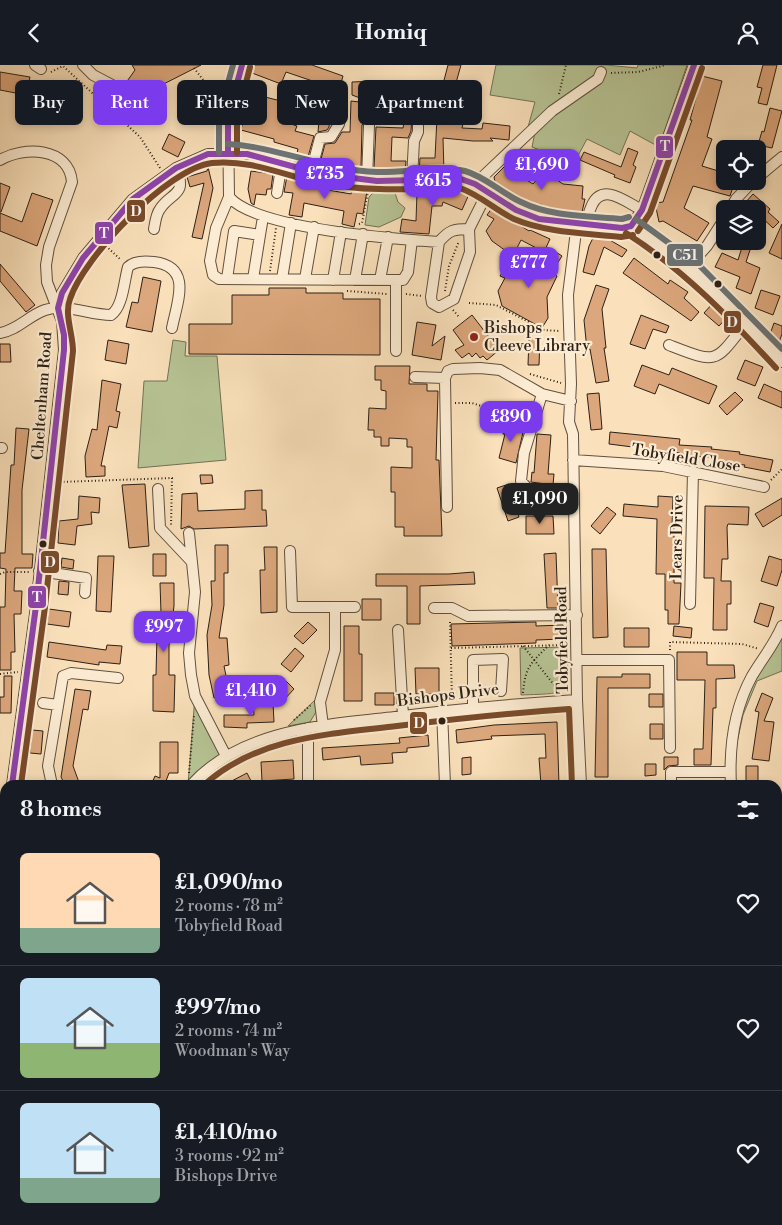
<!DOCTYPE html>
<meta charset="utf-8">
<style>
body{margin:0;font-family:"Libre Bodoni",serif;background:#242831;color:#f1f3f6;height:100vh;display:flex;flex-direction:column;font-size:19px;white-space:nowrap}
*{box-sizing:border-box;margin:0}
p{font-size:16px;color:#9ea1a6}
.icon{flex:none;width:28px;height:28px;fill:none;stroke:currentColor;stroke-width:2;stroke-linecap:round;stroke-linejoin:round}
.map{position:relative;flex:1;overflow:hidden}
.side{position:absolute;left:0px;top:715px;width:782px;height:445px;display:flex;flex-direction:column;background:#171b24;border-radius:15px 15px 0 0;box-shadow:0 2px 8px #0003}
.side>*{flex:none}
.guide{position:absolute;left:15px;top:15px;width:500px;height:45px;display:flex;gap:10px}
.fabs{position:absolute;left:716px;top:75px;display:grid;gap:10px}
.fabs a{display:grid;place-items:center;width:50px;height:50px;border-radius:8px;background:#171b24;box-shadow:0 2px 8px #0003;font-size:25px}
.price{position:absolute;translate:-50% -42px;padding:0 11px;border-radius:10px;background:#7c3aed;color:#fff;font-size:16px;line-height:32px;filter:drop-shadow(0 1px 2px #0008)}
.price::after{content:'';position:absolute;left:50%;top:30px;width:15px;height:11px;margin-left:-8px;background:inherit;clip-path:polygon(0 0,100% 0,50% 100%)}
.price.selected{background:#222;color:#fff}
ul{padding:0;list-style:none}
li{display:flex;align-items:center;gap:15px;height:125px;padding:0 20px}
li+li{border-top:1px solid #363941}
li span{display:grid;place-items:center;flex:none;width:140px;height:100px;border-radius:8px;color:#555}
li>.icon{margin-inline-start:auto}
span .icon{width:60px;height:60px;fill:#fffc;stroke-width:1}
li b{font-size:21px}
h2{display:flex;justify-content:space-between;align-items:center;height:60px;padding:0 20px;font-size:21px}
.chip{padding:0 18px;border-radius:8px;background:#171b24;box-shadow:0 2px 8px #0003;font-size:18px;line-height:45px}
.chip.selected{background:#7c3aed;color:#fff}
header{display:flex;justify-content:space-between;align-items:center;height:65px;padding:0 20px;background:#171b24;font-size:22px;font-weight:700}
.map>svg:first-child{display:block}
.green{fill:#b7c495;stroke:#727256}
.building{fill:#dca77c;stroke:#2c2016}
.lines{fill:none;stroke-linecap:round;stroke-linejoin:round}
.minor-casing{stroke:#60503f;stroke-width:12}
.path{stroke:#2c2016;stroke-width:2;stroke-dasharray:1 2.5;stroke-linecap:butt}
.minor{stroke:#fcecd3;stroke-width:10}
.bus-1-casing{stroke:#fcecd3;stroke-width:10}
.bus-2-casing{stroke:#fcecd3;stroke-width:10}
.bus-3-casing{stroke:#fcecd3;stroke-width:10}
.bus-1{stroke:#8e44ad;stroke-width:6}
.bus-2{stroke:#7a4b2a;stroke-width:6}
.bus-3{stroke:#6c7476;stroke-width:6}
.bus-dot{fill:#2c2016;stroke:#fcecd3;stroke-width:2}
.poi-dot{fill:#8f2418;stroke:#fcecd3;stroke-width:2}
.labels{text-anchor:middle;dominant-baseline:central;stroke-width:4.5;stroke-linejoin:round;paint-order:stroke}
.poi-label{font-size:16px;fill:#2c2016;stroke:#fcecd3;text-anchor:start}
.street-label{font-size:16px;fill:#2c2016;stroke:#fcecd3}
.line-badge{stroke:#fcecd3;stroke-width:2}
.badge-label{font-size:14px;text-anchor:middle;font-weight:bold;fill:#fff}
</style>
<header><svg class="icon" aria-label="back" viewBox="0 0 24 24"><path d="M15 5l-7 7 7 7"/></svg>Homiq<svg class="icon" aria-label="person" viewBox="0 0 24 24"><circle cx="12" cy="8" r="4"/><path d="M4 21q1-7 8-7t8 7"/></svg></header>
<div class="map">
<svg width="782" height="1160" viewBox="0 0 782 1160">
<rect width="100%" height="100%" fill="#fae1bb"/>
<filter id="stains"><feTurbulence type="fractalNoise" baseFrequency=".004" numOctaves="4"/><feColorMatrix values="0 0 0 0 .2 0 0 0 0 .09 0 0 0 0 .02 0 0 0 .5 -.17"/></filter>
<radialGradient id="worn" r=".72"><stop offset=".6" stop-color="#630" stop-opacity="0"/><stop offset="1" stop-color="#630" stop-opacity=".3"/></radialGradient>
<path class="green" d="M496,0H606L637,3L638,0H687L659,82L630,66L620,90L587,74L574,98L532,82L535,67L528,62L535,37L490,30Z
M394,125L398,137L405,143L401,152L379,162L365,160L369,132L373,128Z
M173,275L186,277L185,291H217L226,395L138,403L144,316H167Z
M782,561V606L757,616L743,650L735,687L740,642Z
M567,582C569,632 570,628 521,630L520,583Z
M195,631L226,691L188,720Z
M315,635L316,647L310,657L288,661Z"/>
<path class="building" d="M132,0H201L146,28L141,18L129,36L118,29L135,5Z
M254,0H312L343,11L339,25L286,7L281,19L252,8Z
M448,0H461L454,25L442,23Z
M763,0H777L767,40L758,38L762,23L757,22Z
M0,7L30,12L26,30L0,25Z
M702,11L722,16L707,72L712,74L702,101L725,108V116H735L730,131L693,121L684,143L709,158L697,176L663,156L659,157L655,138L663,137L692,55H690Z
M378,16L379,27H369L368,36L352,30V17Z
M44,19L60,20L59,31L43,29Z
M249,28L297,40L291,59L297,61L295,66L314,71L307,95L296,92L298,84L274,77V74L241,65Z
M321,34L332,35L331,45L329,62L327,65L318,67Z
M351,36L368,38V53L362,60L361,103L320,98L325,79L335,78L342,67H350Z
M408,36L447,44L445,57L463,59L462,63L482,64L483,58L510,61L509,75L490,73L493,76H473L443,73L444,108H419L420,93H435L437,52L416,48L412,53L411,66L408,73L392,72L391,96H406L405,107H388V104L374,103L376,62L403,63Z
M770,43L782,46L772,83L758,80L762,66L764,67Z
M169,69L185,77L178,92L162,84Z
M628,83L638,87L633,100L636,102L630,118L614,112L615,110L580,95L584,87L621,102Z
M513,93L521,99L514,107L533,119L544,106L563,119L583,121L582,134H585L582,147L574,150L552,147L540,139L536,144L502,123L495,117L494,112Z
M208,102L213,123L202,174L192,172L204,118L190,122L187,112L207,106Z
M251,106L273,109L271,124H267L266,130L256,129L254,140L251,138L248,124Z
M287,111L312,116L311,122L351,129L352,124L367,126L363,149L357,148L354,162L342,159L344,146L304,138L302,152L289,150L293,128L284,127Z
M0,118L10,122L1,147H0Z
M435,121H455L470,127L462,145L443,137L442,141H432L429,169L400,167L402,154L416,156L417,127H435Z
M32,128L53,135L37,181L0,166V148L22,157Z
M753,129L770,144L768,147L779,157L773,163L758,149V144H752L745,138Z
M492,143L529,166L530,165L550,174L544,187L521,175L513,191L492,176L486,166L494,154L487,150Z
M782,159V194L769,188Z
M596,167L627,185L622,192L604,182L594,210L583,207L589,181Z
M743,179L751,182L746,197L760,203L751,229L736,223L740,212L715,202L722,188L738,195Z
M551,184L562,191L551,208L557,211L547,232L548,253L542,263L502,241L498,226L505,213L500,211L510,193L535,207Z
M634,193L668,219L670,215L688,227L684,233L699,247L691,256L623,208Z
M0,199L35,240L26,247L0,216Z
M143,212L161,216L152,267L126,262L132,237L138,238Z
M596,220L609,224L602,244L606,283H604L609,316L596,318L590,284L587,285L584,255Z
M269,223H306V228H343V234H380V290L189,289V259H232V230H269Z
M761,225L780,231L773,250L755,243Z
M713,238L728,251L719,261L704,248Z
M472,250L499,285L487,295L483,291L480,293L476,288L472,292L469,288L462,293L455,285L464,280L453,265Z
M641,250L669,261L666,268L653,264L645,284L630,279Z
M417,257L436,260L432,281L445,271L441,295L412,290Z
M774,258L782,261V269L778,280L769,272Z
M529,273L540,274L539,300H528Z
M108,275L129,279L126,299L105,295Z
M0,279H10L11,297H0Z
M745,295L763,302L755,321L737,314Z
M642,300L669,310L672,303L717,321L709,339L659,319L655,329L634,321Z
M375,301H410L409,319H427V326H438L436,395H439L442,471H404V462H395V427H391V402L412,403V382H407V374L389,373V381H381V372H374V365H368L369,343L386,344V326L381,325V315H375Z
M102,315L121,319L116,346L120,347L117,363L109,361L101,401H105V411L86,412L85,391L92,364L97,365Z
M764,319L782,327V343L758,333Z
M735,327L743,335L727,350L719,341Z
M599,328L602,364L591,365L587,329Z
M505,359L524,363L516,398L499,393L505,369H503Z
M16,363L29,364L22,425V489H33L32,503H15L14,526H22L21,549H14L15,587H11V605H0V542H5L6,504L0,503V488H5L11,400H14Z
M610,367L680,374L679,380L712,382L711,384L740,387L739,389L773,395L770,407L744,402L745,400L712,397L713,392L680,391V388L609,379Z
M537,369L551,370L548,409H554L553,420L531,417L532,407L534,408Z
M200,410H212L213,418L201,419Z
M145,419L149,481L129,483L122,420Z
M509,419L519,452L508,456L497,423Z
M262,425V445H266L267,461L194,464L189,461L181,464L182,429L197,428L198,446L245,444V426Z
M79,431L100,433L99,448L91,447L92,459L77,461L75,480L58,478L59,456L78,454Z
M658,431L673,432L672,463H674V518H681L679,559H668V545H665V509H656L657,454L623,451L624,439L658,442Z
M782,433V450L763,462L755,449Z
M705,441L749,442L748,460L728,459L727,462L728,494H722L721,516H731V539H727V565H713L714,513H704Z
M607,442L616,449L600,469L591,461Z
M526,451H553L554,469H526Z
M215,480H228V508H224V540L219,573H227L229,600L224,601L230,630L214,633L209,610L207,570L212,540L211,516H215Z
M264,482H277V547L261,548L260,505H265Z
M592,484H606L608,572L593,573Z
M556,488L558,543H547L544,489Z
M153,489H166V511H153Z
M98,491H114L111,547L96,546Z
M769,491L782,495V505L777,521L761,516Z
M62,493L74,495L73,504L61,502Z
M474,507L475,519L420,521V559H407V521H376V509H449Z
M59,516L69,517L68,530L58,529Z
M160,518H174V541L169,580V610H175L174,647L153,646V610H156L157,570H155L157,548H161Z
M362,534H381V555H362Z
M760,538L774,542L768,562L754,557Z
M49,544L71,547L69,562L47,559Z
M308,557L317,565L303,579L294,571Z
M536,557V561L563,560V574L536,575V578L452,581L451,559Z
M344,561H359V589H362V636H344Z
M674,561L692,563L691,573L673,571Z
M624,563H649V582H624Z
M49,577L106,585L107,580L122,581L120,599L99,597V600L47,592Z
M295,583L304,591L291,607L281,599Z
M677,587H707V600H734L735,613L716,614V643H713L711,700H694V684H703L705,615H677Z
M415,603H439V629H416Z
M622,609H650V623H608V712H595L597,612H622Z
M4,611H12L11,648H0V632H4Z
M286,616L294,624L282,637L273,629Z
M75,624L91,626L88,645L83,644L73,701L80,720H65L61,712Z
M375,628H394V640H375Z
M762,628L773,633L764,656L774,657L769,696L752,694L759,647L755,646Z
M649,629H663V642H649Z
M273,638L274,657L247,658V663L224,662V650H254L253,639Z
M557,657L559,720H541L539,693H546L545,669L491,671L492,674L457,678L456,665L494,660Z
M650,659H663V674H650Z
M32,665L43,666L41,689L30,688Z
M428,670L429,681L407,683V687L392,688L393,698L361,700L360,691L323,695L322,683L400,678L399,673Z
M160,677H178V708H169L166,716L176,720H151L155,711L160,713Z
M471,692V709L462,710V693Z
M664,692H678V700L668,701L664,705Z
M293,695L294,714L262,716L261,697Z
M645,699H656V710L645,711Z
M746,701H758V719H746Z
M247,708L253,720H224Z"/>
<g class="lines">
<defs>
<path id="minor" d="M35,0L41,4
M83,0L93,10L112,20
M242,0L228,52L229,132L216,163L210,196L213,210L219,214L403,215L408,207L412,175
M0,95C24,81 69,82 72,117L49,182L46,200L47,217L62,256L64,285L36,541L12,720
M311,107L320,73L331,72L339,59L342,41
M758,112L782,92
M412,114L414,76L418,67V56
M367,115L369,60
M475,119L552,46L598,14L601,7
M277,128L282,97
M229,132C257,164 395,174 439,177C449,165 454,164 469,164
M730,144L736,134L753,116
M577,158L568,230L571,319L569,357L573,369L577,635L581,720
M587,159C587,151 589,147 592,140C603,117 626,137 642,145
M631,161C691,197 735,246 782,297
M631,161L642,145L694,0
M154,164C155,158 156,149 160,144C171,127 188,131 176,103
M758,164L760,165
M439,177L431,232L432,238L439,242L454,234L470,187L469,164L487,128
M689,201L707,181L725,153
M227,214L234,166L260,170L263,152
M253,214L260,170
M282,214L291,158
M305,214L314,162
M333,215L341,167
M355,215L363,169
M380,215L388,172
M58,243L62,228L83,193L133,134L176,103L208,89H247L321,109L377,116L461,114L475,119L516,145L539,154L622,163L631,161
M0,268C18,265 28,251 45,245C66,238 89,250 111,250C123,242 124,216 128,202C134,196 146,196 154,197C193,202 177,237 172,263
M669,280C718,299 714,299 746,258
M396,286V215
M415,312L445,313
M542,329L524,388L521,416L531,427L574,430
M0,383H2
M573,395L663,401L764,422
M158,424L160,463L192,497
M447,442L445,313L448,306L453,304L480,303L500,305L542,329L571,336
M189,468L195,527L189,588L191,610L195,631L226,691
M290,486L292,542H355
M39,506L86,513L85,528
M690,539L693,406
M434,543H452L468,551L577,550
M398,565L403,651
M578,595H669L670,683
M43,638L58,640
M473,642V595L503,594L501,626
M442,646L445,720
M323,661L320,637L335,585V542
M308,663V720
M52,720L48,701L63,611L71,608L118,613
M191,720C242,664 325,660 395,652C456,644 516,639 577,635
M671,720V707H730
M731,720C729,683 734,644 752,611C762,594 774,580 782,561
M0,805L5,766
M0,842L5,841
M778,898H782
M778,1033H782
M0,1145L5,1147
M32,1155H34
M132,1155L134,1160
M363,1155L367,1160
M445,1155L449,1160
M583,1155L586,1160
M251,1160V1155"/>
</defs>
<use href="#minor" class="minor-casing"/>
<path class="path" d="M194,3L214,29L224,32
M51,7L63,1L140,72L160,103
M611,8L638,7L666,0
M559,29L566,0
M359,159L362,158L368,127L370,125
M106,181L121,195
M270,206L276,163
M347,226L387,229
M445,226L449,201L459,176
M406,229L422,231
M469,238L496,240L544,265L560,266
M453,245L459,252
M530,309L561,318
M455,338H472L525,355
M771,415L782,404
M60,417L172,413L171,461
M0,509L5,507H30
M450,557L452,635
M523,581L559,626
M451,583L566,580
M670,585V577L742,579L759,584
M0,609L18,607
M523,628C525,602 531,598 549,580
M294,655L311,640
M189,708L194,651
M778,931L782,930
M0,1069V1082L5,1083"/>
<use href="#minor" class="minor"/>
<defs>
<path id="bus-1" d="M228,88V52L242,0
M631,161L642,145L694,0
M12,720L36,541L64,285V270L58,243L62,228L83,193L133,134L176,103L208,89H247L321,109L377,116L461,114L475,119L516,145L539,154L622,163L631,161
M0,805L5,766"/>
<path id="bus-2" d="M237,88V53L250,2
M638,166L650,148L702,3
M626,168C684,205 730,253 776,303
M21,720L45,542L73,286C73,269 64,249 70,234C83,193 168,103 212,98C249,94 283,110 319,118C366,127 413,124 460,123C480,130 495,145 514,154C547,168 586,168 621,172L633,170
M204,720C257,672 330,669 397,661C454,654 511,648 569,644L572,720"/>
<path id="bus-3" d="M228,79C278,82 325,105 377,107C400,108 445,101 465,106C486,112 501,128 521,137C551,152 589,151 622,154L629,152
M219,88V50L233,0
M636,154L699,200L782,284"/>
</defs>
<use href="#bus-1" class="bus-1-casing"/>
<use href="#bus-2" class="bus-2-casing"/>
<use href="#bus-3" class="bus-3-casing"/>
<use href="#bus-1" class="bus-1"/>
<use href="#bus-2" class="bus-2"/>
<use href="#bus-3" class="bus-3"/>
</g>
<g class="bus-dot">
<circle cx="657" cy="190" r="4.5"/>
<circle cx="718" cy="219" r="4.5"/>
<circle cx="43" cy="479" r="4.5"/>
<circle cx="442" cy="656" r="4.5"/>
</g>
<circle class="poi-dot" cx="474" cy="272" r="5"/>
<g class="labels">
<g class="poi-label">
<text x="484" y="263">Bishops<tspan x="484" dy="18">Cleeve Library</tspan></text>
</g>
<g class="street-label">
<text transform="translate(42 331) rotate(-86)">Cheltenham Road</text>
<text transform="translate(686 393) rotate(9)">Tobyfield Close</text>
<text transform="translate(677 472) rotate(-89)">Lears Drive</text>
<text transform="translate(562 575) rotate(-91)">Tobyfield Road</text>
<text transform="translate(448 630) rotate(-7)">Bishops Drive</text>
</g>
</g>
<g class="line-badge">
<rect x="655" y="70" width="19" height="24" rx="5" fill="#8e44ad"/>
<rect x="126" y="134" width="20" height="24" rx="5" fill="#7a4b2a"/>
<rect x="94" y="156" width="20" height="24" rx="5" fill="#8e44ad"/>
<rect x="666" y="178" width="38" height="24" rx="5" fill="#6c7476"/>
<rect x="723" y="245" width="19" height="24" rx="5" fill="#7a4b2a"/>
<rect x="40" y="485" width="20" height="24" rx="5" fill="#7a4b2a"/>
<rect x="27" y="520" width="20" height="24" rx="5" fill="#8e44ad"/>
<rect x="409" y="646" width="19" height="24" rx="5" fill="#7a4b2a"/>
</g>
<g class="badge-label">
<text x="665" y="86">T</text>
<text x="136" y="151">D</text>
<text x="104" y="173">T</text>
<text x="685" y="195">C51</text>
<text x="732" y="262">D</text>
<text x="50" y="502">D</text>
<text x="37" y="537">T</text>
<text x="419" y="663">D</text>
</g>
<rect width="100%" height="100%" filter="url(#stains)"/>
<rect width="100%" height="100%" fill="url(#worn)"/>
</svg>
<div class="fabs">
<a><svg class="icon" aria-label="locate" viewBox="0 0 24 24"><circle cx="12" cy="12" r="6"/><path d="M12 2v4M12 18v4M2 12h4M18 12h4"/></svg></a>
<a><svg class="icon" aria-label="layers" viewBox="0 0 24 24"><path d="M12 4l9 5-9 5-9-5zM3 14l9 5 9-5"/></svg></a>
</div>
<b class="price" style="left:542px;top:126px">£1,690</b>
<b class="price" style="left:325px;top:135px">£735</b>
<b class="price" style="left:433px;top:142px">£615</b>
<b class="price" style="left:529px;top:224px">£777</b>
<b class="price" style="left:511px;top:378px">£890</b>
<b class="price selected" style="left:540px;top:460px">£1,090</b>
<b class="price" style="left:164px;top:588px">£997</b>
<b class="price" style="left:251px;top:652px">£1,410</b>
<div class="guide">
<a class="chip">Buy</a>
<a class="chip selected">Rent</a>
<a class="chip">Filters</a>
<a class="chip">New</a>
<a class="chip">Apartment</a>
</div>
<section class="side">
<h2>8 homes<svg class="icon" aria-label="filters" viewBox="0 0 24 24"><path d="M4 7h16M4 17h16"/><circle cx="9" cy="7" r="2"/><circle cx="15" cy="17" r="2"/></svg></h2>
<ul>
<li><span style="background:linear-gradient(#ffd9b3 75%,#7fa58c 0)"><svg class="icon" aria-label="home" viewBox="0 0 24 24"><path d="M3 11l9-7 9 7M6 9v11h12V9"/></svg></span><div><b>£1,090/mo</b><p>2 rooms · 78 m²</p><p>Tobyfield Road</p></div><svg class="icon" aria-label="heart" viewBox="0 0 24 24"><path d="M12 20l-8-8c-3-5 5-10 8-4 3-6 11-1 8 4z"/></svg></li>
<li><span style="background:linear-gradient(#bfe0f5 65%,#8fb573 0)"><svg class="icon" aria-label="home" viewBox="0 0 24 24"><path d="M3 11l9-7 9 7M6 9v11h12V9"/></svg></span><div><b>£997/mo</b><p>2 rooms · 74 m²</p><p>Woodman's Way</p></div><svg class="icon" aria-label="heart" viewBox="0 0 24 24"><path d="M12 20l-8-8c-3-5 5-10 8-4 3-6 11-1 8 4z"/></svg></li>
<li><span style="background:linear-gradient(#bfe0f5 75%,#7fa58c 0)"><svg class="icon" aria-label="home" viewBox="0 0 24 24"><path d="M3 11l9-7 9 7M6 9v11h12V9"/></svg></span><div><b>£1,410/mo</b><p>3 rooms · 92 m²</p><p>Bishops Drive</p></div><svg class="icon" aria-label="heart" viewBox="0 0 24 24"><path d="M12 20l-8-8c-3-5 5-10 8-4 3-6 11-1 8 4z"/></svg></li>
</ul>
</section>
</div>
